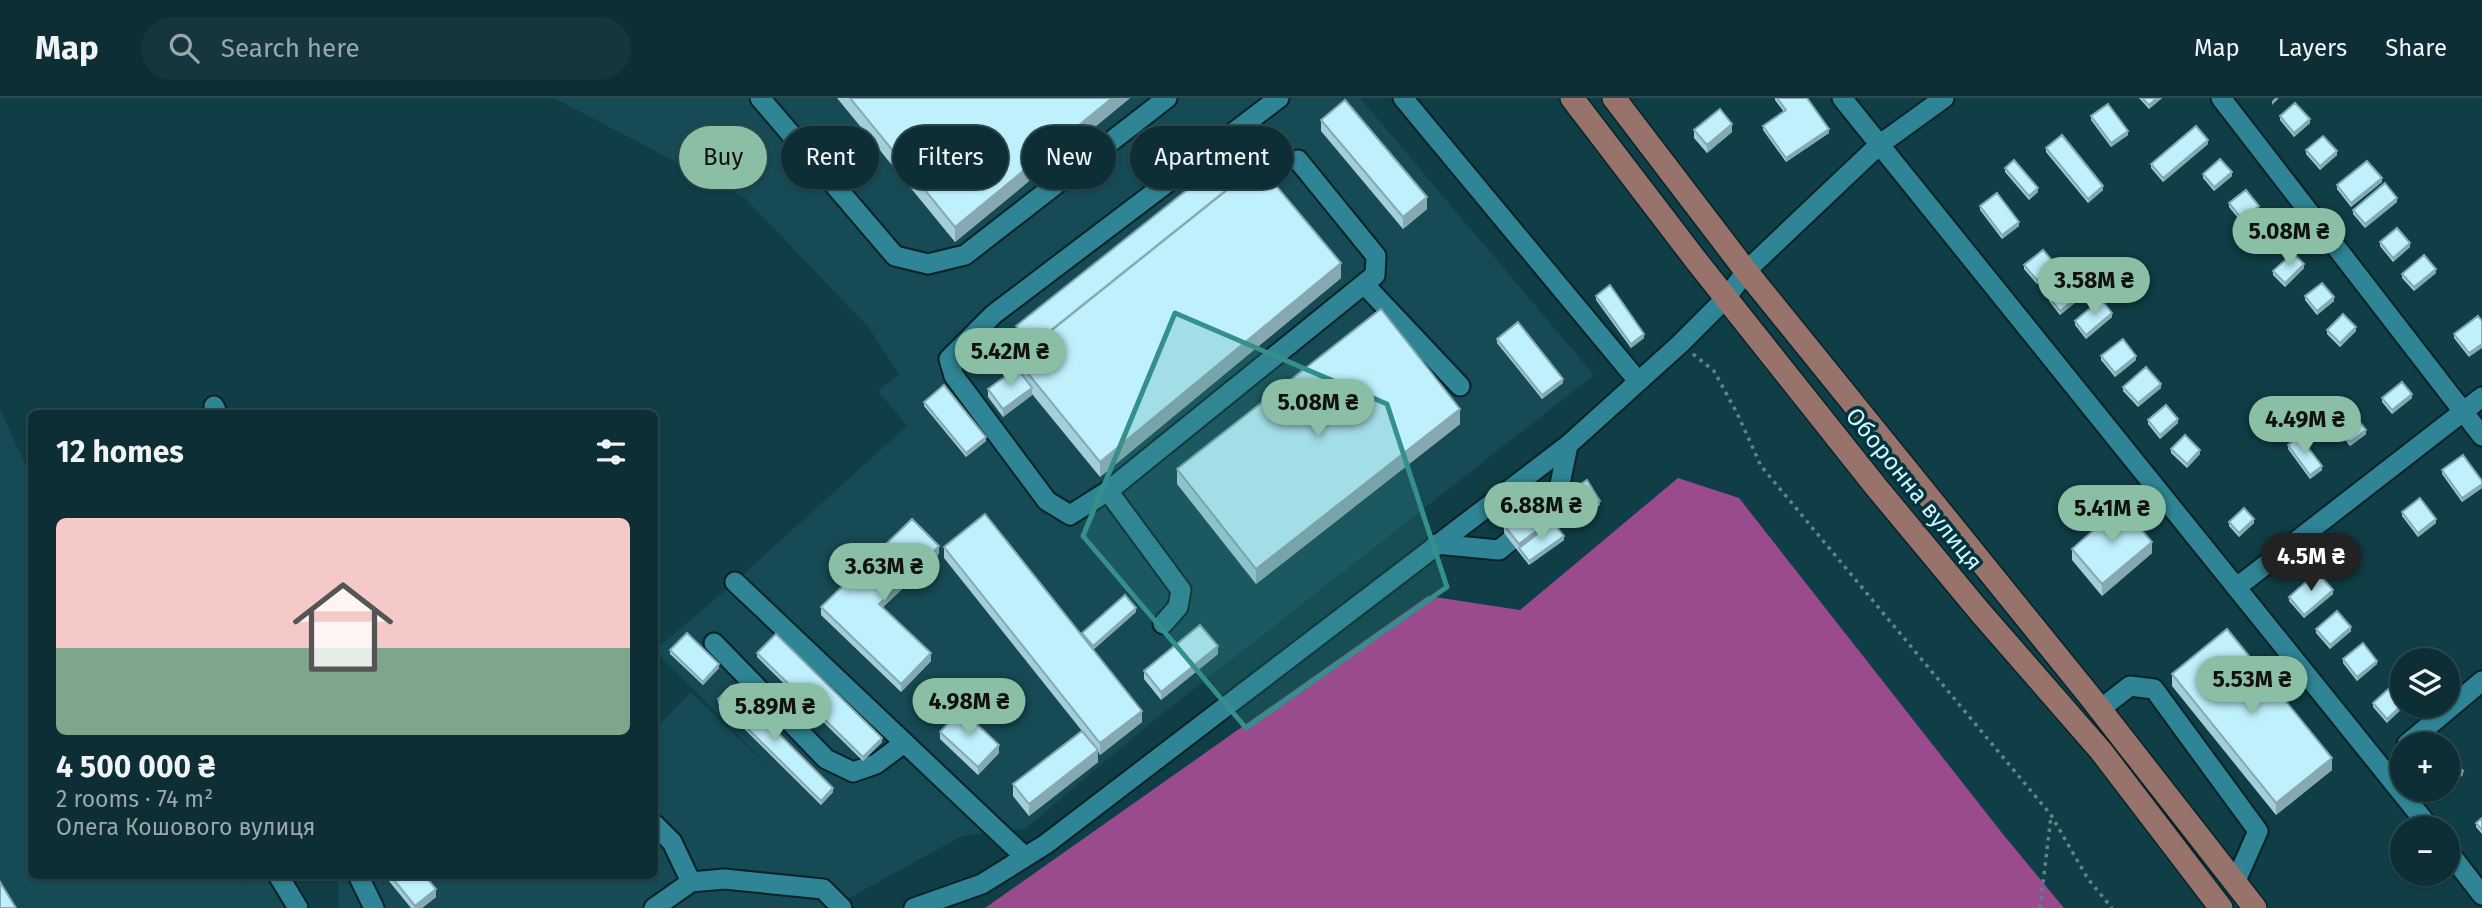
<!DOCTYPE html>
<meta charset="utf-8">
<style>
body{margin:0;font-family:"Fira Sans",sans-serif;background:#15363c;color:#f1f3f6;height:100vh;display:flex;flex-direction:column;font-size:26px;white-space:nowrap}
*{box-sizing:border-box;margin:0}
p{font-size:23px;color:#9aa8ac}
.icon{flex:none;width:38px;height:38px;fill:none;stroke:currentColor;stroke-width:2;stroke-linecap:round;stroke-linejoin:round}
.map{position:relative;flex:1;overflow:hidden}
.drawer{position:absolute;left:28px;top:312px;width:630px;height:469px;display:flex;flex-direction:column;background:#0c2e34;border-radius:10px;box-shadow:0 2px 5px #0004,0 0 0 2px #2c4a4f}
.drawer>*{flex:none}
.guide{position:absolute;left:679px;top:28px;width:665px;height:63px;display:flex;gap:14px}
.fabs{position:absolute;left:2390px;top:550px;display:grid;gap:14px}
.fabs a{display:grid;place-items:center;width:70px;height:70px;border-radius:50%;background:#0c2e34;box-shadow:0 2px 5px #0004,0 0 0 2px #2c4a4f;font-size:35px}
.price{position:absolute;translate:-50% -60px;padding:0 16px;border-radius:24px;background:#8abfa5;color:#111;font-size:23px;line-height:46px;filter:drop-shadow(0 2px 4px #0008)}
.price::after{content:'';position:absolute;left:50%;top:42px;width:21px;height:16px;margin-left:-10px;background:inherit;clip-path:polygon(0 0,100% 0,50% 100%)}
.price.on{background:#222;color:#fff}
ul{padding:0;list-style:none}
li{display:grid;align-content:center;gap:14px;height:371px;padding:0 28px}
li span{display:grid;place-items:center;height:217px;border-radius:10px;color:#555}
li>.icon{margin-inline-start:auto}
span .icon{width:126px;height:126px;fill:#fffc;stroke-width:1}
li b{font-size:30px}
h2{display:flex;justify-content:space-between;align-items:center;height:84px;padding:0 28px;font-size:30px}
.chip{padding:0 24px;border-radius:32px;background:#0c2e34;box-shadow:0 2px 5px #0004,0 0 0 2px #2c4a4f;font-size:24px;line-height:63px}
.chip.on{background:#8abfa5;color:#111}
header{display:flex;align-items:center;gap:42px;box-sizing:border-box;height:98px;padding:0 35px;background:#0c2e34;border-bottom:2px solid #2c4a4f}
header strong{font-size:33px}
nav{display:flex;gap:38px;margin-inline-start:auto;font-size:24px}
.search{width:490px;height:63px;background:#15363c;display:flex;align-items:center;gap:18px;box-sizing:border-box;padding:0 24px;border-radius:38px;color:#9aa8ac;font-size:26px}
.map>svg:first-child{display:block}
.built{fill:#164a54}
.forest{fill:#994b8e}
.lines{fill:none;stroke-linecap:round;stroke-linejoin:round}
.minor-casing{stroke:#082328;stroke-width:23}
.major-casing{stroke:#082328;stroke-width:26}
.path{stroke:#5b868e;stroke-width:3.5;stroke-dasharray:3.5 5;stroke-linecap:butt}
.minor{stroke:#2f8595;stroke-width:19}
.major{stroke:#97736c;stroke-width:23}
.wall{fill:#a4cfda}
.shaded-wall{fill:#86a9b1}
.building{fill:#bff1fd;stroke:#86a9b1;stroke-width:2}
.marked{fill:#35908b;fill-opacity:0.2;stroke:#35908b;stroke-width:5;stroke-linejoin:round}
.labels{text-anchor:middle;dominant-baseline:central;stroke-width:7;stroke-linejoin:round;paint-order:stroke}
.street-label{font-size:24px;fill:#cff6fe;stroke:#03333c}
</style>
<header>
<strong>Map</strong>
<div class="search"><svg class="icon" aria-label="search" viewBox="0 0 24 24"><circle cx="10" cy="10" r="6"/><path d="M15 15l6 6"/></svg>Search here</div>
<nav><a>Map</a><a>Layers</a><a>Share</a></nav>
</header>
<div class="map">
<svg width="2482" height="810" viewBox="0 0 2482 810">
<rect width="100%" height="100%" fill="#103e46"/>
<path class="built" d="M554,0H1360L1594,277L1153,623L1025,731L962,738L831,810H339L338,777H654L655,631L691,594L779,679L655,552L728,490L907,328L878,293L899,276L869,230L745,100Z
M0,311L31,379L32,777H240L245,784L265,777L284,810H0Z"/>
<path class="forest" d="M1678,380L1739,400L2002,735L2064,810H985L1428,498L1520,512Z"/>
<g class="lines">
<defs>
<path id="minor" d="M760,0L895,158L928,166L965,157L1167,0
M1279,0L994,216L949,261L954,278L1047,403L1070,417L1108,393L1375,177L1376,158L1298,62
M1403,0L1638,283
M1842,0L2430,730
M2221,0L2482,338
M1364,186L1460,288
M214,308L217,315
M1108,393L1181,492L1178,509L1163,526
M1436,446L1499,452L1556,406L1568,347
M735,484L1025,759
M2237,489L2482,299
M714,545L826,661L853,674L876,666L904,645
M2099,612L2130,588L2154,591L2258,733L2235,785
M2407,646L2482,583
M654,726L672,744L691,784
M2448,753L2482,797
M278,777L298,810
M358,777L374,810
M654,810L691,784L724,781L823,791L842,810
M914,810L982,786L1046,746L1568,347L1680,246L1727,199L1746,173L1879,47L1944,0"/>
<path id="major" d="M1572,0L1695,161L1877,390L1980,514L2101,653L2221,810
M1614,0L1746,173L2088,596L2255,810"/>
</defs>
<use href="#minor" class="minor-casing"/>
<use href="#major" class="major-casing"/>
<path class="path" d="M1693,256L1714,273L1737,315L1761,368L2051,717L2088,781L2112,810
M2040,810L2051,718"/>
<use href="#minor" class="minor"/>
<use href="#major" class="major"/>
</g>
<path class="wall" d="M837,0H1130L955,144Z
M1775,0H1807L1829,35L1786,64L1763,32V28L1784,14L1775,2Z
M2139,0H2162L2149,11Z
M2091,18L2128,37L2111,49L2091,22Z
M2280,18L2310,25L2294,39L2280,22Z
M1321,22L1427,111L1403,131L1321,33Z
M1694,32L1732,34L1707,55L1694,40Z
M2208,46L2163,84L2151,70V66Z
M2046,50L2103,92L2088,105L2046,54Z
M2306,52L2337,57L2320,72L2306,56Z
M2005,70L2038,94L2029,102L2005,74Z
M1250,73L1341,180L1100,379L1032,296V297L1003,319L988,299V291L1017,270V262L1028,251L1016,236V228Z
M2203,76L2232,78L2214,93L2203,80Z
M2382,84L2351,109L2337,91V87Z
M2397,104L2365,130L2353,116V112Z
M2229,105L2259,112L2242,125L2229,109Z
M1980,108L2019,128L2002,141L1980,112Z
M2253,134L2280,138L2265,151L2253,138Z
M2380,144L2410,149L2393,164L2380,148Z
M2024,167L2055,170L2037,186L2024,171Z
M2304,170L2285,189L2273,177V173Z
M2436,175L2414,193L2402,180V176Z
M1596,198L1644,240L1631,250L1596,202Z
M2305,198L2334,203L2317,217L2305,202Z
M2049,199L2077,203L2060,217L2049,203Z
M2478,218L2469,259L2454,240V236Z
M2112,219L2086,241L2075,227V223Z
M2327,232L2356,233L2340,249L2327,236Z
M1497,241L1563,285L1542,301L1497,245Z
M2101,258L2136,262L2115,279L2101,262Z
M2123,289L2161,290L2138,309L2123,293Z
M2382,300H2412L2392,316L2382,304Z
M924,304L986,343L966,359L924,308Z
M2148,322L2178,325L2160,341L2148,326Z
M2334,323L2366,336L2350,348L2334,327Z
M1460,326L1256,486L1177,386V371Z
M2288,347L2322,372L2310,381L2288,351Z
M2171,351L2200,356L2187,370L2171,355Z
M2442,372L2482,383V390L2462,404L2442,376Z
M1569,394L1600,407L1582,419L1569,398Z
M2402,414L2436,425L2418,439L2402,418Z
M1553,424L1564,442L1529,467L1504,435V427Z
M2229,424L2254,425L2239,439L2229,428Z
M944,449L1082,538V535L1136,514L1093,552L1142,624L1100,657L1098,653V664L1029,718L1013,698V686L1082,633L944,460Z
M2072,451L2152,455L2102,498L2072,462Z
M939,456L883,509L931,563L901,594L821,517V509Z
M2333,496L2304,520L2289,503V499Z
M2316,531L2351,533L2330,551L2316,535Z
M670,552L719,570L703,587L670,556Z
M757,555L882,644L863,663L757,559Z
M1218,556L1161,602L1144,581V573Z
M2343,561L2377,566L2357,583L2343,565Z
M2172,576L2332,672L2276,717L2172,588Z
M2394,586L2387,625L2373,609V605Z
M718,601L833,694L821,707L718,605Z
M940,634L999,655L978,677L940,641Z
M2482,720V736L2476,729V725Z
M384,777H424L436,799L422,810H411Z"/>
<path class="shaded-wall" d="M1112,0H1130L955,144V129Z
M2157,0H2162L2149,11V7Z
M2275,0H2279L2272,7V3Z
M2310,21V25L2294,39V35Z
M1732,26V34L1707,55V47Z
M1829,31V35L1786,64V60Z
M2128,33V37L2111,49V45Z
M2208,42V46L2163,84V80Z
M2337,53V57L2320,72V68Z
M2232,74V78L2214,93V89Z
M2382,80V84L2351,109V105Z
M2103,88V92L2088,105V101Z
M2038,90V94L2029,102V98Z
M1427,99V111L1403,131V119Z
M2397,100V104L2365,130V126Z
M2259,108V112L2242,125V121Z
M2019,124V128L2002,141V137Z
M2280,134V138L2265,151V147Z
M2410,145V149L2393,164V160Z
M1341,165V180L1100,379V364Z
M2055,166V170L2037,186V182Z
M2304,166V170L2285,189V185Z
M2436,171V175L2414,193V189Z
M2077,199V203L2060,217V213Z
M2334,199V203L2317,217V213Z
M2112,215V219L2086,241V237Z
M2356,229V233L2340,249V245Z
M1644,236V240L1631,250V246Z
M2482,246V250L2469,259V255Z
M2136,258V262L2115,279V275Z
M1563,281V285L1542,301V297Z
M2161,286V290L2138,309V305Z
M1032,290V297L1003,319V311Z
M2412,296V300L2392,316V312Z
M1460,311V326L1256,486V471Z
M2178,321V325L2160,341V337Z
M2366,332V336L2350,348V344Z
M986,339V343L966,359V355Z
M2200,352V356L2187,370V366Z
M2322,368V372L2310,381V377Z
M2482,386V390L2462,404V400Z
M1600,403V407L1582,419V415Z
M1553,420V428L1519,450V446Z
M2254,421V425L2239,439V435Z
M2436,421V425L2418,439V435Z
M1564,438V442L1529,467V463Z
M2152,444V455L2102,498V486Z
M939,448V456L879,513V506Z
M2333,492V496L2304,520V517Z
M1136,510V514L1093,552V548Z
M2351,529V533L2330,551V547Z
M1218,548V556L1161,602V594Z
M931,555V563L901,594V586Z
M2377,563V566L2357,583V579Z
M719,566V570L703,587V584Z
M2403,606L2406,607L2387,625V621Z
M1142,613V624L1100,657V645Z
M882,640V644L863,663V659Z
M999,647V655L978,677V669Z
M1098,652V664L1029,718V706Z
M2332,660V672L2276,717V705Z
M2463,673V677L2448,689V685Z
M833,690V694L821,707V703Z
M436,791V799L422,810H415V808Z"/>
<path class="building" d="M850,0H1112L955,129Z
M1777,0H1807L1829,31L1786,60L1763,28L1786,12Z
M2142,0H2157L2149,7Z
M1345,2L1427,99L1403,119L1321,22Z
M2295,5L2310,21L2294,35L2280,18Z
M2108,6L2128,33L2111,45L2091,18Z
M1720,11L1732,26L1707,47L1694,32Z
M2196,28L2208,42L2163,80L2151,66Z
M2062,37L2103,88L2088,101L2046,50Z
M2323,38L2337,53L2320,68L2306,52Z
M1231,57L1247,76L1032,248L1016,228Z
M2220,61L2232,74L2214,89L2203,76Z
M2014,62L2038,90L2029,98L2005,70Z
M2367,63L2382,80L2351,105L2337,87Z
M1257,65L1341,165L1100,364L1017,262L1035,245L1250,73Z
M2385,85L2397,100L2365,126L2353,112Z
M2246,92L2259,108L2242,121L2229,105Z
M1997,95L2019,124L2002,137L1980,108Z
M2269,120L2280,134L2265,147L2253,134Z
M2397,130L2410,145L2393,160L2380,144Z
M2043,152L2055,166L2037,182L2024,167Z
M2293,155L2304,166L2285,185L2273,173Z
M2424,157L2436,171L2414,189L2402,176Z
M2066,185L2077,199L2060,213L2049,199Z
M2322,185L2334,199L2317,213L2305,198Z
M1610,187L1644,236L1631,246L1596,198Z
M2101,201L2112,215L2086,237L2075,223Z
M1381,211L1460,311L1256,471L1177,371Z
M2343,216L2356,229L2340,245L2327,232Z
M2478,218L2482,223V246L2469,255L2454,236Z
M1518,224L1563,281L1542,297L1497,241Z
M2123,241L2136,258L2115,275L2101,258Z
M2146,269L2161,286L2138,305L2123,289Z
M1017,270L1032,290L1003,311L988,291Z
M2402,284L2412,296L2392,312L2382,300Z
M944,287L986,339L966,355L924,304Z
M2166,307L2178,321L2160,337L2148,322Z
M2350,311L2366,332L2350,344L2334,323Z
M2185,337L2200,352L2187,366L2171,351Z
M2299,338L2322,368L2310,377L2288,347Z
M2463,357L2482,383V386L2462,400L2442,372Z
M1587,382L1600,403L1582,415L1569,394Z
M2420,400L2436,421L2418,435L2402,414Z
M1539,401L1553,420L1519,446L1504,427Z
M2121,408L2152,444L2102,486L2072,451Z
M2244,410L2254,421L2239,435L2229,424Z
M985,416L1142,613L1100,645L944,449Z
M912,421L939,448L879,506L931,555L901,586L821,509Z
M1553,424L1564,438L1529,463L1519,450Z
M2317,474L2333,492L2304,517L2289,499Z
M1125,497L1136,510L1093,548L1082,535Z
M2337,513L2351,529L2330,547L2316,531Z
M1200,527L1218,548L1161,594L1144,573Z
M2227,531L2332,660L2276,705L2172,576Z
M687,535L719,566L703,584L670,552Z
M776,536L882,640L863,659L757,555Z
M2363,545L2377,563L2357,579L2343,561Z
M2394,586L2403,596V606L2387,621L2373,605Z
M731,588L833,690L821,703L718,601Z
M961,611L999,647L978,669L940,634Z
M1082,633L1098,652L1029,706L1013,686Z
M2448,656L2463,673L2448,685Z
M2482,720V732L2476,725Z
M390,777H424L436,791L415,808Z
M0,784L16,810H0Z"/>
<path class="marked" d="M1175,215L1387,306L1447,489L1246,630L1083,438Z"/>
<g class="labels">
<g class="street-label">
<text transform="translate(1914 391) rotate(51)">Оборонна вулиця</text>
</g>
</g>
</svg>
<div class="fabs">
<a><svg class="icon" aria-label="layers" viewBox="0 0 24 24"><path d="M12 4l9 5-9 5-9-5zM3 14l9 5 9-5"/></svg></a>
<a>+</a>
<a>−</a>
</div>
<b class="price" style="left:2289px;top:170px">5.08M ₴</b>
<b class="price" style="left:2094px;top:219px">3.58M ₴</b>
<b class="price" style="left:1010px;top:290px">5.42M ₴</b>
<b class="price" style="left:1318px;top:341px">5.08M ₴</b>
<b class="price" style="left:2305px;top:358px">4.49M ₴</b>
<b class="price" style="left:1541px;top:444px">6.88M ₴</b>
<b class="price" style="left:2112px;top:447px">5.41M ₴</b>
<b class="price on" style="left:2311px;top:495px">4.5M ₴</b>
<b class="price" style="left:884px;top:505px">3.63M ₴</b>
<b class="price" style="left:2252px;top:618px">5.53M ₴</b>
<b class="price" style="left:969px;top:640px">4.98M ₴</b>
<b class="price" style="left:775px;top:645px">5.89M ₴</b>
<div class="guide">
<a class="chip on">Buy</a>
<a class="chip">Rent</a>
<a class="chip">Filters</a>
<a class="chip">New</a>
<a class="chip">Apartment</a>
</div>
<section class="drawer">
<h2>12 homes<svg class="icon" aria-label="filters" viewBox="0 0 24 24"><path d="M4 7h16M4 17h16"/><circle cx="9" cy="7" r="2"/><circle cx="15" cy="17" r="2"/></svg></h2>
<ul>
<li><span style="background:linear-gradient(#f6c9c9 60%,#7fa58c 0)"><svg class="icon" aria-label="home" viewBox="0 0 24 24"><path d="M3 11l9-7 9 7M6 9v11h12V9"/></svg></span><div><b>4 500 000 ₴</b><p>2 rooms · 74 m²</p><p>Олега Кошового вулиця</p></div></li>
</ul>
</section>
</div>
